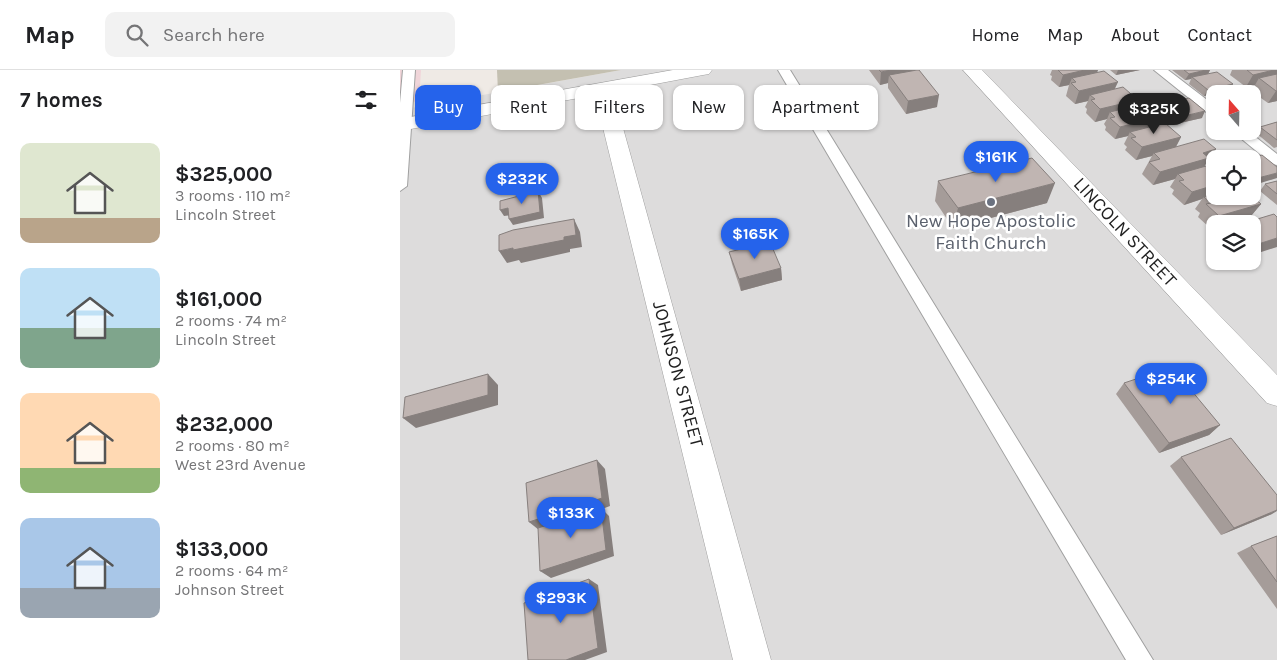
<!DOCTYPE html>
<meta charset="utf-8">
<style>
body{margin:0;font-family:Karla,sans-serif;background:#f2f2f2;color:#202124;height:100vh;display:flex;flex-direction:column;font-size:19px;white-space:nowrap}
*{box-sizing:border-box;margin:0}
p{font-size:16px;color:#757577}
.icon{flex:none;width:28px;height:28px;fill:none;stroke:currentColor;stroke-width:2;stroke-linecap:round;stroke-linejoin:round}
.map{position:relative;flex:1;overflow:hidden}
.sheet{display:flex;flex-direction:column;background:#fff;width:400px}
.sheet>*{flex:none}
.guide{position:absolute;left:15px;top:15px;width:475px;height:45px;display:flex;gap:10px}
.needle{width:32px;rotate:340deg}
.buttons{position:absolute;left:806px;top:15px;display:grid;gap:10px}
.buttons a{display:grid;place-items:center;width:55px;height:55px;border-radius:10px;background:#fff;box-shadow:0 1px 4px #0004;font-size:25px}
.price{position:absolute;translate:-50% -42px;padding:0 11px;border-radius:18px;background:#2563eb;color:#fff;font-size:16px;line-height:32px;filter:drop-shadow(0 1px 2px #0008)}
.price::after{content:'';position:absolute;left:50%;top:30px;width:15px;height:11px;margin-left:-8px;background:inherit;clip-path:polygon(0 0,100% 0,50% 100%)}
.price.on{background:#222;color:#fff}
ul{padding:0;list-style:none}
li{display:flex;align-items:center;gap:15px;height:125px;padding:0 20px}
li span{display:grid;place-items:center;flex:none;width:140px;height:100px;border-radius:10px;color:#555}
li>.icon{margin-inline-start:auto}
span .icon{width:60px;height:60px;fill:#fffc;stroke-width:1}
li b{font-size:21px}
h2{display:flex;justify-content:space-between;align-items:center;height:60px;padding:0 20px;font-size:21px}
.tag{padding:0 18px;border-radius:10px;background:#fff;box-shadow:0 1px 4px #0004;font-size:18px;line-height:45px}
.tag.on{background:#2563eb;color:#fff}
header{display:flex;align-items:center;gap:30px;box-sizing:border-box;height:70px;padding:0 25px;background:#fff;border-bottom:1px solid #e0e0e0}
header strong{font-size:24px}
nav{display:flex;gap:28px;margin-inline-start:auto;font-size:18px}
.search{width:350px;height:45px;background:#f2f2f2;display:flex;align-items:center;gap:12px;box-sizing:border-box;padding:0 18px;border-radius:10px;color:#757577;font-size:19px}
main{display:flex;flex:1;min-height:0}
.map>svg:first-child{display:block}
.residential{fill:#dddcdc;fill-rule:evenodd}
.commercial{fill:#f0d5d9}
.construction{fill:#c4c0b1}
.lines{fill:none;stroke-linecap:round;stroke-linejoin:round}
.service-casing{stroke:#a0a0a0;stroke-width:2}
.minor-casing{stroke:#a0a0a0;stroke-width:1}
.service{fill:#fff;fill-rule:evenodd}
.minor{fill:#fff;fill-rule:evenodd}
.wall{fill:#a59c99}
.shaded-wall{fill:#867f7d}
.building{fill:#c0b5b2;stroke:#867f7d}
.worship-dot{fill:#6b7280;stroke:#fff;stroke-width:2}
.labels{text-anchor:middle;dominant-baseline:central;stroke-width:5;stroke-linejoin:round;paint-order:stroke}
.worship-label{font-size:19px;fill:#5b616d;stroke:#fff}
.street-label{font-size:19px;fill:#1f1f1f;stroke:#fff}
</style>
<header>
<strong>Map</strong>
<div class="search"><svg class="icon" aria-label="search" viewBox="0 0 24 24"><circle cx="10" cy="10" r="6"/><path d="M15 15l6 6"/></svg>Search here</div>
<nav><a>Home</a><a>Map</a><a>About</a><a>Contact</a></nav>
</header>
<main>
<section class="sheet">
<h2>7 homes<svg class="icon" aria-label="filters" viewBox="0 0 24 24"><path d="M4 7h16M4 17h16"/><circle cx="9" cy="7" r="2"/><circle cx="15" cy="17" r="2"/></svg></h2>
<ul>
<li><span style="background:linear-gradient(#dfe7d0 75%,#b9a48a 0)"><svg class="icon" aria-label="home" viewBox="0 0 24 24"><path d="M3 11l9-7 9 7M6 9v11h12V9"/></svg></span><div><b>$325,000</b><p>3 rooms · 110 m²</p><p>Lincoln Street</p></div></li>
<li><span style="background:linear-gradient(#bfe0f5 60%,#7fa58c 0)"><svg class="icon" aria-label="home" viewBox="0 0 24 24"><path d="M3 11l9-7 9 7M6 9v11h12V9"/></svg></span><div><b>$161,000</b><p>2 rooms · 74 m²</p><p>Lincoln Street</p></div></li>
<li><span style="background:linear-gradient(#ffd9b3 75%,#8fb573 0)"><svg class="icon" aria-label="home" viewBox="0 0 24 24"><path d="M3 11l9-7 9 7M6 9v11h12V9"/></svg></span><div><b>$232,000</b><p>2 rooms · 80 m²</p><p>West 23rd Avenue</p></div></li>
<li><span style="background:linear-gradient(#a9c7e8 70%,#9aa5b1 0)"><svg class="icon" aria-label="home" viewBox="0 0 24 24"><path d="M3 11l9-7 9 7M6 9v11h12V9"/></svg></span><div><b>$133,000</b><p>2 rooms · 64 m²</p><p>Johnson Street</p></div></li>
</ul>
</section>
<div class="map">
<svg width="877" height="590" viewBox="0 0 877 590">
<rect width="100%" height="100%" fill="#efeae5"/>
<path class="residential" d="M221,0H877V590H0V40ZM815,24H852V61H815ZM815,89H852V126H815ZM815,154H852V191H815Z"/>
<path class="commercial" d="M0,0H21L19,31L0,34Z"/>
<path class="construction" d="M97,0H221L98,22Z"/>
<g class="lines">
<defs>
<path id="service" d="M3,0H15L7,116L0,121V33Z
M378,0H390L753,590H726Z
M754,0H768L815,36V46L810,45Z
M832,61H848L877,84V95L872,94Z"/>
<path id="minor" d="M273,0H312L309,4L303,5L213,22L371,590H333L195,25L0,61V49Z
M563,0H582L877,305V336L867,333Z"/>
</defs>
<use href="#service" class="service-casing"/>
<use href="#minor" class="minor-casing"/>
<use href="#service" class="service"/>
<use href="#minor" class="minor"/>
</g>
<path class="wall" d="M469,0H514L537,37L506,44L488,18V13L480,15Z
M652,0H698L697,2L715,19L735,36L755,56L781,67L776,77L816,79L809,92H807L804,97L815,126L861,134L851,146L825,154H815L810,158L798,147L800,143L795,139L802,129L784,135L772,124L774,120L770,117L775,109L753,115L742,104L752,86L736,90L725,80L727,77L724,74L728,66L715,69L705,60L706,57L704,54L707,49L695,52L686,43L687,39L685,37L688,31L675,34L666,26L669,15L659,17L651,10L652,6L650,5Z
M710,0H740L716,5Z
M772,0H810L808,4L830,19L847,24H816L804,26L789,14L791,9L785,10Z
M831,0H877V31L868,33L851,21L855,15L846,17L830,5L832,0Z
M426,31L464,41V47L435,53L426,38Z
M768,33L802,48L780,53L764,40Z
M877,52V77L874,78L856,63L860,57Z
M852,89L877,97L854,115L852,114Z
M538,111L647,133L553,158L535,131Z
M877,111V135L860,121L865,114Z
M329,182L381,198L382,210L341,221L332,194Z
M724,313L820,355L809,365L759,383L716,324Z
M781,387L872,444L821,465L770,396Z
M877,466V539L837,483L851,476Z"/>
<path class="shaded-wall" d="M491,0H514L513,8L489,5L488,13L480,15L481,2Z
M685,0H698L694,10L672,8L669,15L659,17L663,5Z
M718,0H740L716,5Z
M806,0H810L807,6L792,7L791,9L785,10L789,4Z
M874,0H877V9L859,8L855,15L846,17L853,5Z
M718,12L712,25H690L688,31L675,34L679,21Z
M833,14L829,21L817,22L816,24L804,26L808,20Z
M876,21H877V31L868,33Z
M539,25L537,37L506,44L508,31Z
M738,30L732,43L710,42L707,49L695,52L700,39Z
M464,41V47L435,53V47Z
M805,41L802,48L780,53L784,46Z
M759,47L753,60L730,62L728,66L715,69L720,57Z
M781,67L774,80L754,83L752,86L736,90L742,77Z
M816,79L801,101L778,104L775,109L753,115L760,102L803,83Z
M877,103V108L854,115L858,108Z
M655,113L647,133L553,158L558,138Z
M815,115V126L804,127L802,129L784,135L792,122Z
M138,121L142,128L144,148L113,155L109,149Z
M861,134L851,146L825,154H815V157L810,158L819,146Z
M108,138L113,145L104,146L100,140Z
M174,149L180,162L182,177L170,179V182L121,193L119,190L107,193L99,181L164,167Z
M877,168V177L852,185V176Z
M381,198L382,210L341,221L339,209Z
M88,304L98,315V335L16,358L3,348Z
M820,355L809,365L759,383L769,373Z
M197,390L205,399L210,436L202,439L209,446L214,486L151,508L140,501L139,460L129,452Z
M877,440V441L872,444L821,465L834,458Z
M189,509L198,515L207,582L185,590H166Z"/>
<path class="building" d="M479,0H491L481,2Z
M517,0H519L539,25L508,31L489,5Z
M658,0H685L663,5Z
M784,0H806L789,4Z
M847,0H874L853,5Z
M704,1L718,12L679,21L671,13L676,12L672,8Z
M817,2L833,14L808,20L792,7Z
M877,4V21H876L859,8Z
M723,17L738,30L700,39L691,30L695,29L690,25Z
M839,17L847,24H819L817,22Z
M455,25L464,41L435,47L426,31Z
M789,28L805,41L784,46L768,33Z
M743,34L759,47L720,57L710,48L715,47L710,42Z
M877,52V70L860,57Z
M765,53L781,67L742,77L731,68L736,67L730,62Z
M804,69L816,79L803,83L809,88L760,102L749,92L760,89L754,83Z
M862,85L877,97V103L858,108L852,103V89H849Z
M632,88L655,113L558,138L538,111Z
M813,94L815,96V115L792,122L779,111L784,110L778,104Z
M877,111V124L865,114Z
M138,121L140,142L109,149L108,138L100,140V131Z
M815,123V126H852L861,134L819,146L806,134L811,133L804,127Z
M874,144L877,147V168L852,176V154H841Z
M174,149L176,165L164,167V170L113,180V178L99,181V165L113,160Z
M370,172L381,198L339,209L329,182Z
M772,297L820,355L769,373L724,313Z
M88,304V325L3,348L5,327Z
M831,368L877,425V440L834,458L781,387Z
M197,390L202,428L129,452L126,413Z
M201,438L206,480L140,501L138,458Z
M877,466V512L851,476Z
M189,509L198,578L166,590H128L124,533Z"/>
<circle class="worship-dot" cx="591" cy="132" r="5"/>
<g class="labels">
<g class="worship-label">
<text x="591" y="151">New Hope Apostolic<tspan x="591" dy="22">Faith Church</tspan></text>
</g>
<g class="street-label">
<text transform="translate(725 162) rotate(47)">LINCOLN STREET</text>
<text transform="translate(278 304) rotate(75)">JOHNSON STREET</text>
</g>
</g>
</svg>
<div class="buttons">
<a><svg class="needle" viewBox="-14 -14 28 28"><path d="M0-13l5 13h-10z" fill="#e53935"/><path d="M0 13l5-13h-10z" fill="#757577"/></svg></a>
<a><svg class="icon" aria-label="locate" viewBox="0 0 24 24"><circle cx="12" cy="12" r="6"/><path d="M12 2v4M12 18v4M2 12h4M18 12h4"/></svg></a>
<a><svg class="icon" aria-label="layers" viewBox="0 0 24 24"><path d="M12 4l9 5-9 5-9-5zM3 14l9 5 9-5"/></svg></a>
</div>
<b class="price on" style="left:754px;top:65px">$325K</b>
<b class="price" style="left:596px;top:113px">$161K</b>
<b class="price" style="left:122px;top:135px">$232K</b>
<b class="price" style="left:355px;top:190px">$165K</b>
<b class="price" style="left:771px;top:335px">$254K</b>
<b class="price" style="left:171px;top:469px">$133K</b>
<b class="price" style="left:161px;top:554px">$293K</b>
<div class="guide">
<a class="tag on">Buy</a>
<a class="tag">Rent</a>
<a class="tag">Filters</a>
<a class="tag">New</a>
<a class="tag">Apartment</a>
</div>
</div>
</main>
